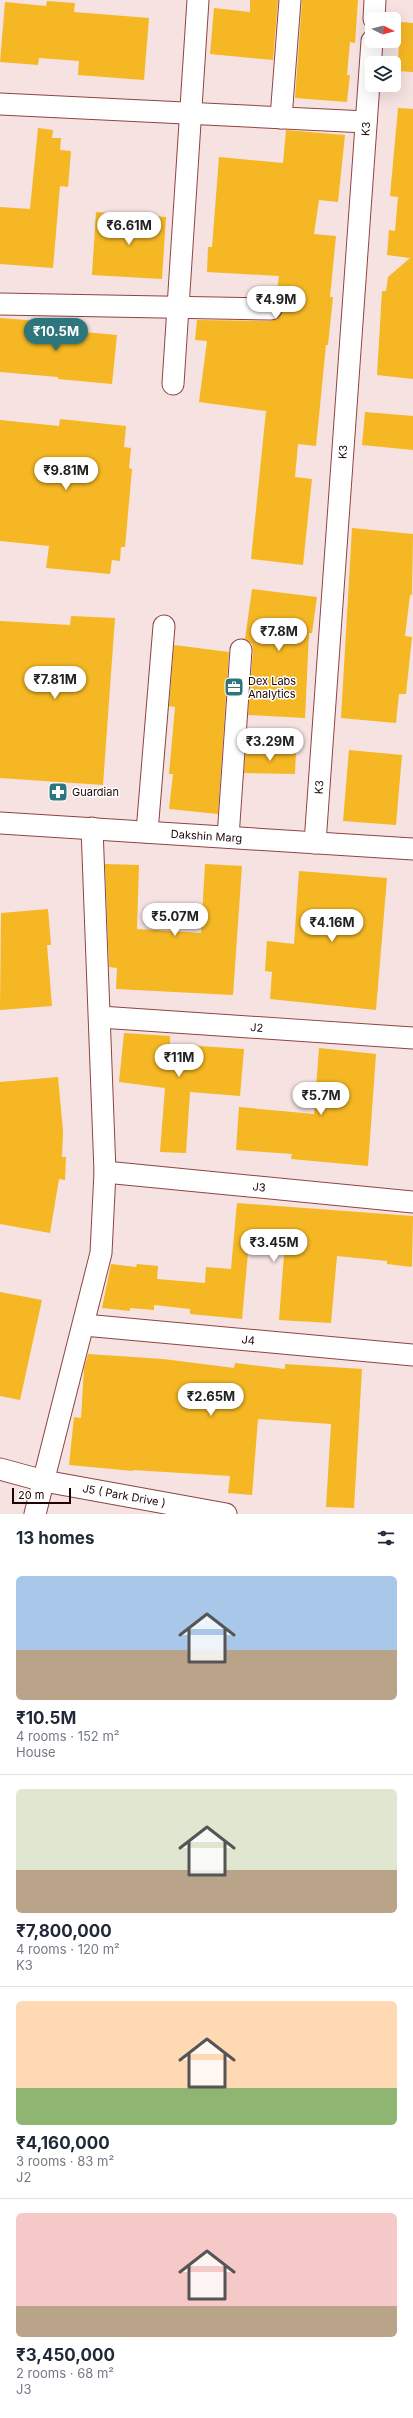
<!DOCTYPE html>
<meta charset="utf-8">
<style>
body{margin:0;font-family:Inter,sans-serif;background:#f6f6f7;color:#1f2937;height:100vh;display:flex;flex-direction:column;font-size:15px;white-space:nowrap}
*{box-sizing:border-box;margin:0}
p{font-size:13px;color:#747a83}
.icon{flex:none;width:22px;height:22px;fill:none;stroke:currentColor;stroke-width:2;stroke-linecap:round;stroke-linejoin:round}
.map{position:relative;height:1514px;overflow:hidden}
.drawer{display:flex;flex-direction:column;background:#fff;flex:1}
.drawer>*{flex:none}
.needle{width:26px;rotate:96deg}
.fabs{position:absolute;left:365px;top:12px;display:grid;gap:8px}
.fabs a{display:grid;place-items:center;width:36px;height:36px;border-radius:6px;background:#fff;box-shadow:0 4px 16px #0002;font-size:20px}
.scale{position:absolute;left:12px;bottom:10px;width:59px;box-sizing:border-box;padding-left:4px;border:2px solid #1f0404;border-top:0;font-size:11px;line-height:14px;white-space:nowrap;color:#1f0404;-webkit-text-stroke:3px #fff;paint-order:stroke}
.price{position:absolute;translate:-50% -34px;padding:0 9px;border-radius:14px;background:#fff;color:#222;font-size:13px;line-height:26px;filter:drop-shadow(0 1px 2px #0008)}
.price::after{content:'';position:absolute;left:50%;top:24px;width:12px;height:9px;margin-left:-6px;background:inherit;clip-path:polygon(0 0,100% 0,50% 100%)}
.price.active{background:#2d767c;color:#fff}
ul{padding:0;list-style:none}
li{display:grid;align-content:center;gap:8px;height:212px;padding:0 16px}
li+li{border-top:1px solid #e0e1e3}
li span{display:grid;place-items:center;height:124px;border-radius:6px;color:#555}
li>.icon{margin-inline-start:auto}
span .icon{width:72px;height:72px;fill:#fffc;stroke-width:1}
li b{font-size:17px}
h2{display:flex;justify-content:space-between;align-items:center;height:48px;padding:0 16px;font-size:17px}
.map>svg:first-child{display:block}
.building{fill:#f5b723}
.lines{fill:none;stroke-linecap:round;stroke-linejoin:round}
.minor-casing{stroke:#8e4443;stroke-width:23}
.minor{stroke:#fff;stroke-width:21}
.labels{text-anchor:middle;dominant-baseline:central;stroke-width:3;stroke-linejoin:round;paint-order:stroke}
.street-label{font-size:11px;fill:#1f0404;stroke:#fff}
.poi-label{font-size:11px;fill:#1f0404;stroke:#fff;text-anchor:start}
</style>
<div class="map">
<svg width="413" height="1514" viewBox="0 0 413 1514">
<rect width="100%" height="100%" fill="#f5e2e1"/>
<path class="building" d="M250,0H278L273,60L210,54L214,8L250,12Z
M302,0H358L355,43L350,42L347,75H350L347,102L295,98Z
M47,1L75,3L74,12L149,18L144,80L78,75L79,61L39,58L38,65L0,62L5,2L46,6Z
M401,22L413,23V72L397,71Z
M398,108L413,109V379L377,375L382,291H386L388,277L410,258L387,255L389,230L395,231L398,197L390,196Z
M38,128L53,130L52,138H61L60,150L71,151L68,187L60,186L53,268L0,264V207L30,209Z
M286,130L345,135L338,202L319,200L314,234L336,236L330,297H333L328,345H326L316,446L298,444L295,477L312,479L303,565L251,559L266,411L199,402L207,341L195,340L197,320L271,321L281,315L282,304L276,298L279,276L207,272L208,247H212L219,157L283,163Z
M96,212L166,217L162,279L92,275Z
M0,318L52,322L51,329L117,335L112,384L58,379V377L0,372Z
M365,412L413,416V450L362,445Z
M60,419L126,426L124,447L131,448L129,468L132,469L125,547H121L120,561L112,560L110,574L46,568L49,546L0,541V420L59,426Z
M352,528L413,534L412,595H410L405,636L412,637L406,694H399L396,723L341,718Z
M252,589L317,597L312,633H309L305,718L248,715L253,651L252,644L245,639Z
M71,616L115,618L103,785L0,778V621L70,625Z
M174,645L229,652L218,814L169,809L173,774H169L175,707L169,706Z
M246,749L296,751L295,774L244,773Z
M349,750L402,755L396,825L343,821Z
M105,864L139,865L137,929L201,933L205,864L242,866L233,995L116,989L117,968L109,967Z
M299,871L387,878L376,1010L270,999L272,972L265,971L267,941L294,944Z
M48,909L51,945H47L52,1006L0,1010L1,913Z
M124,1033L170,1036V1044L244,1049L240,1096L190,1092L186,1153L160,1152L165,1088L119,1082Z
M319,1048L376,1054L368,1166L291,1159L292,1154L236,1150L239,1107L314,1114Z
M58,1077L63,1131L62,1157H66L65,1180L59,1179L50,1233L0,1224V1082Z
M237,1203L413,1216L412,1267L387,1264V1261L337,1256L331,1323L279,1320L284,1255L248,1253L242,1319L190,1314V1309L154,1305V1310L130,1308V1311L102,1308L111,1264L136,1267L137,1264L158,1266L157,1279L205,1283L206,1267L231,1269Z
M0,1292L42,1300L20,1400L0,1396Z
M88,1354L163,1359L234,1368L235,1363L285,1369V1364L362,1369L354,1508L326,1507L331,1424L258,1419L252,1495L228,1493L230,1476L133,1470V1471L69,1465L74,1417L81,1418L84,1368Z"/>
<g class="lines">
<defs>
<g id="minor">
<path d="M374,19L375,0"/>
<path d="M0,104L366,122"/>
<path d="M281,118L290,0"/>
<path d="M0,304L271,309"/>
<path d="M173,384L198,0"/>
<path id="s1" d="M0,823L413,849"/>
<path d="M147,832L164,626"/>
<path d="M228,837L241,650"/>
<path id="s2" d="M315,843L372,41"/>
<path id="s3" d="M100,1017L413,1038"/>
<path id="s4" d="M105,1172L413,1202"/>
<path id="s5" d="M84,1325L413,1355"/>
<path id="s6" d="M0,1469L44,1481L226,1514"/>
<path d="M35,1514L101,1253L105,1172L92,828"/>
</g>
</defs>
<use href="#minor" class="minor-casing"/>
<use href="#minor" class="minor"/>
</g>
<defs>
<symbol id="office-square" viewBox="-11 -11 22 22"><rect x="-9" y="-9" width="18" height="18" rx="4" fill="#2d767c" stroke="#fff"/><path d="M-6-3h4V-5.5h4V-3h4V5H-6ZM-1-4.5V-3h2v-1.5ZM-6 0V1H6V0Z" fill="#fff"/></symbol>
<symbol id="pharmacy-square" viewBox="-11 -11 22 22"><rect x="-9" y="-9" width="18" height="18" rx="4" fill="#2d767c" stroke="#fff"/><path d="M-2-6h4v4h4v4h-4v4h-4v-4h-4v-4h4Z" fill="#fff"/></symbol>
</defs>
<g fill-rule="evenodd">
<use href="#office-square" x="223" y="676" width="22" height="22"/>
<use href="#pharmacy-square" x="47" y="781" width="22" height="22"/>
</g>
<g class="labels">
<g class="street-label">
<text stroke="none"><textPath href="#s2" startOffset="716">K3</textPath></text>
<text stroke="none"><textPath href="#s2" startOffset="392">K3</textPath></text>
<text stroke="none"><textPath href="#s2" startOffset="56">K3</textPath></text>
<text stroke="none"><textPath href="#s1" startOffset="207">Dakshin Marg</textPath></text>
<text stroke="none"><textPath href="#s3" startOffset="157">J2</textPath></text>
<text stroke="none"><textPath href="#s4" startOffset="155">J3</textPath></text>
<text stroke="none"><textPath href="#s5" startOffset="165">J4</textPath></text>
<text stroke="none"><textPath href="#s6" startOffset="127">J5 ( Park Drive )</textPath></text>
</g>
<g class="poi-label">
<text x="248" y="681">Dex Labs<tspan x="248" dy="13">Analytics</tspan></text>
<text x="72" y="792">Guardian</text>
</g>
</g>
</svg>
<div class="fabs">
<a><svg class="needle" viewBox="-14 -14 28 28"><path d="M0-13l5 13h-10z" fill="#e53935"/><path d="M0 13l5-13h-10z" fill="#747a83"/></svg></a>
<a><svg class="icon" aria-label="layers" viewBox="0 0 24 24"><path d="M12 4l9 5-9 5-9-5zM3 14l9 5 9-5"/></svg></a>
</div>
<div class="scale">20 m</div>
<b class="price" style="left:129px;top:246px">₹6.61M</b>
<b class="price" style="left:276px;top:320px">₹4.9M</b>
<b class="price active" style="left:56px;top:352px">₹10.5M</b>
<b class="price" style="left:66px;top:491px">₹9.81M</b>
<b class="price" style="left:279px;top:652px">₹7.8M</b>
<b class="price" style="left:55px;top:700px">₹7.81M</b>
<b class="price" style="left:270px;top:762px">₹3.29M</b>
<b class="price" style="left:175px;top:937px">₹5.07M</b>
<b class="price" style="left:332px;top:943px">₹4.16M</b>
<b class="price" style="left:179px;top:1078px">₹11M</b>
<b class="price" style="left:321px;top:1116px">₹5.7M</b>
<b class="price" style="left:274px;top:1263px">₹3.45M</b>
<b class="price" style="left:211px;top:1417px">₹2.65M</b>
</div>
<section class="drawer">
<h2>13 homes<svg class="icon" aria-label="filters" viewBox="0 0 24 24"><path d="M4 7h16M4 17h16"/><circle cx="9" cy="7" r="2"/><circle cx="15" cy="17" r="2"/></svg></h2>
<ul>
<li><span style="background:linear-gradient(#a9c7e8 60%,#b9a48a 0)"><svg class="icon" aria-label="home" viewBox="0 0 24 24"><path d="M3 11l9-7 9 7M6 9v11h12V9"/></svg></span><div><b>₹10.5M</b><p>4 rooms · 152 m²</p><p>House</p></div></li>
<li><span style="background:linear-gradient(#dfe7d0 65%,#b9a48a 0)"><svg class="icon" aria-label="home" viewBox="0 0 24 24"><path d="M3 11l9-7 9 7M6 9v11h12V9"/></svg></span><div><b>₹7,800,000</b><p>4 rooms · 120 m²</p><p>K3</p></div></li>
<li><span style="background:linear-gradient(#ffd9b3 70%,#8fb573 0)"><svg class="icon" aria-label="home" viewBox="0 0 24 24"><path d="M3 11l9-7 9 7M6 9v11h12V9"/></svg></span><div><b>₹4,160,000</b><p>3 rooms · 83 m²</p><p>J2</p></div></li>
<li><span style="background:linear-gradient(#f6c9c9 75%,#b9a48a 0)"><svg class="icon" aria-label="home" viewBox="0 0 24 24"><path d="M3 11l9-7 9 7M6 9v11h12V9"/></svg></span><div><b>₹3,450,000</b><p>2 rooms · 68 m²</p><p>J3</p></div></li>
</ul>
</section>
